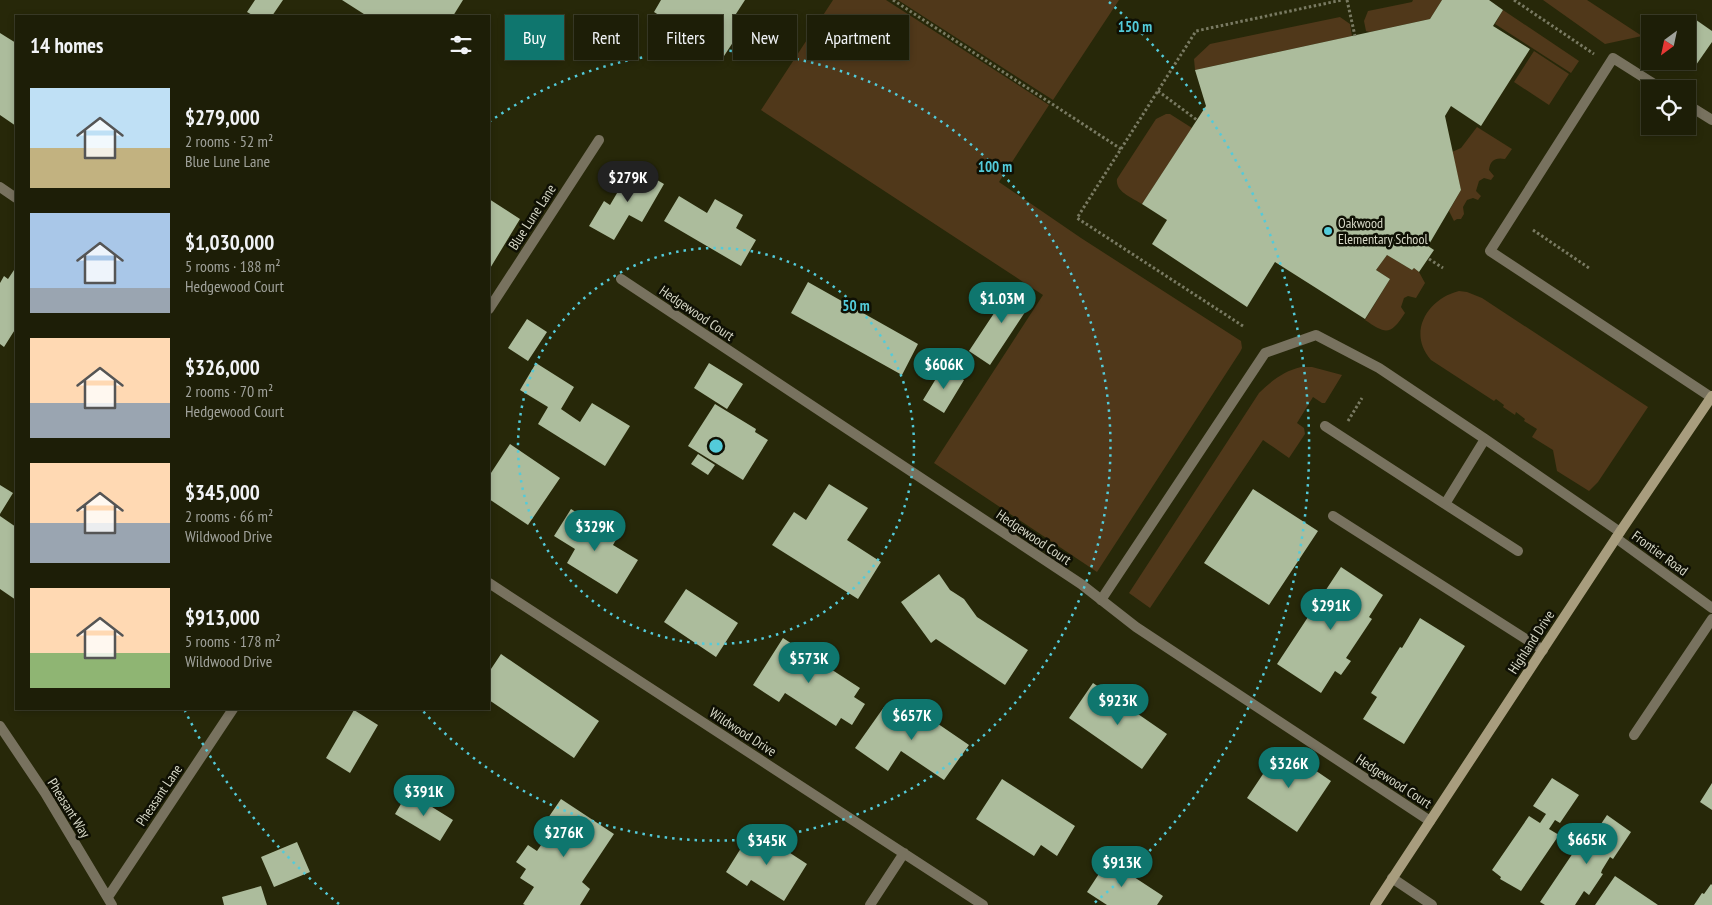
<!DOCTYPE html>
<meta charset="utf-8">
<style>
body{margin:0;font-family:"PT Sans Narrow",sans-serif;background:#2a2b15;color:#f1f3f6;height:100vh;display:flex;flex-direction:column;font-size:19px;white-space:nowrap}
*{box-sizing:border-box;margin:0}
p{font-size:16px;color:#a0a29b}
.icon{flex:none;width:28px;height:28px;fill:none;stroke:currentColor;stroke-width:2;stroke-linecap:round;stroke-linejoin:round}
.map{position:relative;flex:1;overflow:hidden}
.drawer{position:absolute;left:15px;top:15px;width:475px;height:695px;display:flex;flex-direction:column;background:#1d1e07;border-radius:0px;box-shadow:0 2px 8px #0003,0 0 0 1px #3b3c28}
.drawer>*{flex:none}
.hud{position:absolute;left:505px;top:15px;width:475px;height:45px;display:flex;gap:10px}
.needle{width:32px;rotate:213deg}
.tools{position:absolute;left:1641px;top:15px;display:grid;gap:10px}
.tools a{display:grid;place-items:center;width:55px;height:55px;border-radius:0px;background:#1d1e07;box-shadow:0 2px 8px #0003,0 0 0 1px #3b3c28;font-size:25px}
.price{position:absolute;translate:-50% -42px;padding:0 11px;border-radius:18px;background:#0f766e;color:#fff;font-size:16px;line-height:32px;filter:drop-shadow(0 1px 2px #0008)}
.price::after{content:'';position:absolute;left:50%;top:30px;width:15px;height:11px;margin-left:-8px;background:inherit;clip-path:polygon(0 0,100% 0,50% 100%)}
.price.selected{background:#222;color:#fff}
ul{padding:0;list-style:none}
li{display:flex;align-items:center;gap:15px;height:125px;padding:0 15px}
li span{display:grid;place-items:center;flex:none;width:140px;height:100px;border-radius:0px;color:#555}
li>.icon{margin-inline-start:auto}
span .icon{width:60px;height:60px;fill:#fffc;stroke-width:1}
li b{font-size:21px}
h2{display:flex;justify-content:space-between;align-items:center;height:60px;padding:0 15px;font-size:21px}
.tag{padding:0 18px;border-radius:0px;background:#1d1e07;box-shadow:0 2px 8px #0003,0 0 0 1px #3b3c28;font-size:18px;line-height:45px}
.tag.selected{background:#0f766e;color:#fff}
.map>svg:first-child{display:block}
.green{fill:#50381a}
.building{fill:#acbc9c}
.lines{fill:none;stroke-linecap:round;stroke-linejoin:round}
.path{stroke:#797a62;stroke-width:3;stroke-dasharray:2.5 2.5;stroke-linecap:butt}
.service{stroke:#78725f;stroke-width:10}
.minor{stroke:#78725f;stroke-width:10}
.secondary{stroke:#a89d7e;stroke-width:10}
.ring{fill:none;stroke:#53cbda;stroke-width:2.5;stroke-dasharray:2.5 5}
.poi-dot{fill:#53cbda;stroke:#0f1004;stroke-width:2}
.labels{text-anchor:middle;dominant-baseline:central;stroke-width:5;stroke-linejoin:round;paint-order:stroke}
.street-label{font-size:14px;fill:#d7d8c7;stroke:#0f1004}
.poi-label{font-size:14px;fill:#d7d8c7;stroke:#0f1004;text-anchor:start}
.centre{fill:#53cbda;stroke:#0f1004;stroke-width:2.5}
.ring-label{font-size:15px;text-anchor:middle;font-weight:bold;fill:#53cbda;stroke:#0f1004;stroke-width:5;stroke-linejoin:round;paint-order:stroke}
</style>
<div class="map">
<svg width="1712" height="905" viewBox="0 0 1712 905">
<rect width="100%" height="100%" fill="#272809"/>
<path class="green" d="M833,0H886L1049,105L999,182L1081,238L1241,341L1242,348L1240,352L1097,572L934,463L1043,295L761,110Z
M898,0H1119L1053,100Z
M1413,0H1442L1430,19L1370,32L1366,31L1364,21L1368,11L1412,2Z
M1543,0H1587L1642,36L1605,44Z
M1503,10L1579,61L1571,73L1495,24Z
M1340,17L1350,24L1352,36L1195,70L1194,59L1210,44Z
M1534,51L1569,74L1549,105L1514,82Z
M1166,114H1170L1192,128L1142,204C1133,198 1115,192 1117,179L1156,119Z
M1477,127L1512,149L1505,159C1496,157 1490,160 1489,170L1494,176L1491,180L1484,178L1479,181L1476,191L1481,196L1478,200L1473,198L1467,200L1463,207L1464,214L1461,219H1457L1454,221L1449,211L1461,190L1452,152L1461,148Z
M1387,255L1412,270L1414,268L1419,272L1425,283L1416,298L1408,296L1404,298L1401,307L1405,313C1390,336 1386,334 1365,320L1390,279L1376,270Z
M1459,291L1467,292L1482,298L1648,407L1598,482L1589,491L1557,471L1553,450L1532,437L1537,429L1524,421L1525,419L1516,412L1515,415L1503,407L1504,405L1496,399L1494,401L1431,360C1407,333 1427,299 1459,291Z
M1301,367H1312L1342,375L1325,403H1322L1313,397L1297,423L1304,428L1305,434L1289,458L1263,440L1150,608L1129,593L1259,393C1271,381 1284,371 1301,367Z"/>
<path class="building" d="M255,0H283L272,16H254L247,12Z
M342,0H463L453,16H367Z
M661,0H745L732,20L743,27L724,56L654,12Z
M1442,0H1489L1503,10L1493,26L1530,49L1481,126L1451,106L1445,116L1461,190L1428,246L1434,250L1419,272L1414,268L1412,270L1387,255L1376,270L1390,279L1365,319L1275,262L1247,307L1152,244L1167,220L1142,204L1206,106L1195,70L1430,19Z
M1689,15L1712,31V42L1696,65L1688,59V24H1683Z
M0,33L16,43V126L0,115Z
M633,166L664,184L642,222L629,215L614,240L589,226L604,201L610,205Z
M679,196L707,213L715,199L743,215L736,228L756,240L741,266L664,221Z
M489,199L520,219L489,270Z
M16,267V328L4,347L0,344V283L4,276L8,279Z
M808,282L918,344L902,375L791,313Z
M1014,283L1035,297L990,365L969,351Z
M527,319L547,332L528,361L508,348Z
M536,363L574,387L561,409L580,422L592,403L630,426L605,466L538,424L548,407L520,390Z
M709,363L743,384L727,409L694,388Z
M943,367L964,380L944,413L923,400Z
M715,404L756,429L755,432L768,440L743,480L688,446Z
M510,444L560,478L528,525L489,499V476Z
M698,454L715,465L708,475L691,464Z
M829,484L868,508L847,540L881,562L858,599L772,545L794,512L806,520Z
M0,485L13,493L0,514Z
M1253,489L1318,531L1269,605L1204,563Z
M571,509L617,538L613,545L638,560L617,594L567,563L575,549L554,536Z
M0,516L16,527V600L0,589Z
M1341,567L1383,595L1369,617L1372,619L1346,658L1351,661L1341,675L1335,671L1321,693L1277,664Z
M939,574L950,590L964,599L977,617L1028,650L1005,685L936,639L931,643L901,602Z
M686,589L738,623L716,657L664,622Z
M1420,618L1465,646L1404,744L1363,719L1377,697L1371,693L1400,647L1402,648Z
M783,638L860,688L854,697L865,704L852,725L841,718L836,726L785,693L779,702L753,685Z
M501,654L599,721L574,758L489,700V672Z
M1093,683L1167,734L1142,769L1069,718Z
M906,702L969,745L944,780L901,751L888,771L855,748L884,707L896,715Z
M354,710L378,725L350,773L326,758Z
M1281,747L1331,781L1297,832L1247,798Z
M1552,778L1579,795L1560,823L1555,820L1549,829L1559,835L1521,891L1500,879L1501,877L1492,870L1529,816L1540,823L1546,814L1533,806Z
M1002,779L1075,826L1057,856L1041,845L1034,856L976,819Z
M1712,783V810L1700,802Z
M408,792L453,820L440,841L395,814Z
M561,799L614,834L582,882L590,889L580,905H525L523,904L534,887L520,878L526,869L516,862L528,845L537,851L556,823L548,818Z
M1607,815L1631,832L1613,859L1610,857L1602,870L1601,873L1603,874L1589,895L1584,891L1575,905H1545L1540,902L1575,850L1583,855L1591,843L1589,842Z
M753,829L807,864L784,901L751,880L747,886L726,872Z
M297,842L310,872L274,887L261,857Z
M1108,860L1163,896L1157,905H1107L1087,892Z
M1615,876L1658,905H1595Z
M1711,884L1712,885V905H1694L1702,893L1704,894Z
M261,886L267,905H224L222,897Z"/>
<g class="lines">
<path class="path" d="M893,0L1121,149
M1347,0L1355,36
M1514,0L1594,54
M1158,91L1197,120
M1533,230L1589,268
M1429,259L1443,268
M1243,326L1077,218L1196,31L1342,0
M1348,421L1362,398"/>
<path class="service" d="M1662,89L1613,58L1490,251L1711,397
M1688,105L1712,120
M1325,426L1445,504
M1485,439L1445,504L1518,551
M1333,516L1543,650
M1101,600L1265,353L1316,335L1379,368L1485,439L1620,532
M1634,735L1712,619"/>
<path class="minor" d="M0,187L16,198
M621,279L1081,584L1136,627L1430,821
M489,309L599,140
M1616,538L1712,608
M489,583L983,905
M0,726L45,793L112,905
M1392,878L1432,905
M108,897L233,709
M870,905L904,853"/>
<path class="secondary" d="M1375,905L1620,532L1712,396"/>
</g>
<g class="ring">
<circle cx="716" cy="446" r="198"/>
<path d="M489 122A395 395 0 1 1 422 710"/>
<path d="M339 904A593 593 0 0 1 185 711M1109 2A593 593 0 0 1 1093 904"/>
</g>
<circle class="poi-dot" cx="1328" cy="231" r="5"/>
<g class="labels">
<g class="street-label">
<text transform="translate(532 217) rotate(-57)">Blue Lune Lane</text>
<text transform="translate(697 313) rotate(34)">Hedgewood Court</text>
<text transform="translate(1034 537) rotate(34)">Hedgewood Court</text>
<text transform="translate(1660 553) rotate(36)">Frontier Road</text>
<text transform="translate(1531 642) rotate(-57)">Highland Drive</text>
<text transform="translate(743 732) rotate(33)">Wildwood Drive</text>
<text transform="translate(1394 781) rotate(33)">Hedgewood Court</text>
<text transform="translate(159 795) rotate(-56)">Pheasant Lane</text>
<text transform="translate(69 808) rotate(58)">Pheasant Way</text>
</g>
<g class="poi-label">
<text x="1338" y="223">Oakwood<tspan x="1338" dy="16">Elementary School</tspan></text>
</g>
</g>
<circle cx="716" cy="446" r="8" class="centre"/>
<g class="ring-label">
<text x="1135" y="32">150 m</text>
<text x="995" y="172">100 m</text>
<text x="856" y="311">50 m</text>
</g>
</svg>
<div class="tools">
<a><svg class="needle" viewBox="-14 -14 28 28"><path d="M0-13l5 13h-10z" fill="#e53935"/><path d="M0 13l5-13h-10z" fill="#a0a29b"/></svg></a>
<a><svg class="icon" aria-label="locate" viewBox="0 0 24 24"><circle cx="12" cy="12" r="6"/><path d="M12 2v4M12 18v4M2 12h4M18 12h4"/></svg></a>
</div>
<b class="price selected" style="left:628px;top:203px">$279K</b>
<b class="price" style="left:1002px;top:324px">$1.03M</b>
<b class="price" style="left:944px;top:390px">$606K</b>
<b class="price" style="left:595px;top:552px">$329K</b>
<b class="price" style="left:1331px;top:631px">$291K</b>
<b class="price" style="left:809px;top:684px">$573K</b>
<b class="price" style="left:1118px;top:726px">$923K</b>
<b class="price" style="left:912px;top:741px">$657K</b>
<b class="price" style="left:1289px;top:789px">$326K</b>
<b class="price" style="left:424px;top:817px">$391K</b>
<b class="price" style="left:564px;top:858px">$276K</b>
<b class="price" style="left:1587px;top:865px">$665K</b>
<b class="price" style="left:767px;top:866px">$345K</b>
<b class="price" style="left:1122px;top:888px">$913K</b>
<div class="hud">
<a class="tag selected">Buy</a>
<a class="tag">Rent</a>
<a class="tag">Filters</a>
<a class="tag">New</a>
<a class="tag">Apartment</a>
</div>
<section class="drawer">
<h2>14 homes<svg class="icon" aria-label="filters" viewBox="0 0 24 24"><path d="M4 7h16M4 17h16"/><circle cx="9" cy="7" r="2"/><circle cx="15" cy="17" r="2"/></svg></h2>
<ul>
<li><span style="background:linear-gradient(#bfe0f5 60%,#c2b280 0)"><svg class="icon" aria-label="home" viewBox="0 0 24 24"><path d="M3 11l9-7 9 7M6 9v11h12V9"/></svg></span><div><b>$279,000</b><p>2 rooms · 52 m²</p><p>Blue Lune Lane</p></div></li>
<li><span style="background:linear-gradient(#a9c7e8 75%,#9aa5b1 0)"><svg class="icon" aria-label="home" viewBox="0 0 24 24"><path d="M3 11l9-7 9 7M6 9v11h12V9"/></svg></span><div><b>$1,030,000</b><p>5 rooms · 188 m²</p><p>Hedgewood Court</p></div></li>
<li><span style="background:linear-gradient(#ffd9b3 65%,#9aa5b1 0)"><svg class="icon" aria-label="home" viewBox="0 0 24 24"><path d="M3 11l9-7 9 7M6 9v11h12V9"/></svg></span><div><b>$326,000</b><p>2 rooms · 70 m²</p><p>Hedgewood Court</p></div></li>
<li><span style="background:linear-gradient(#ffd9b3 60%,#9aa5b1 0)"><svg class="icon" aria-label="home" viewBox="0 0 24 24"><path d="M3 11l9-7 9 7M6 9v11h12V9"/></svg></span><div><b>$345,000</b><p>2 rooms · 66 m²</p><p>Wildwood Drive</p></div></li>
<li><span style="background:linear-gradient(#ffd9b3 65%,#8fb573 0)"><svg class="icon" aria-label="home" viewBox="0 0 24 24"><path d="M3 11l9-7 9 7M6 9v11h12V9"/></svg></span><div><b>$913,000</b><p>5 rooms · 178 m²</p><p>Wildwood Drive</p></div></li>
</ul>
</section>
</div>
